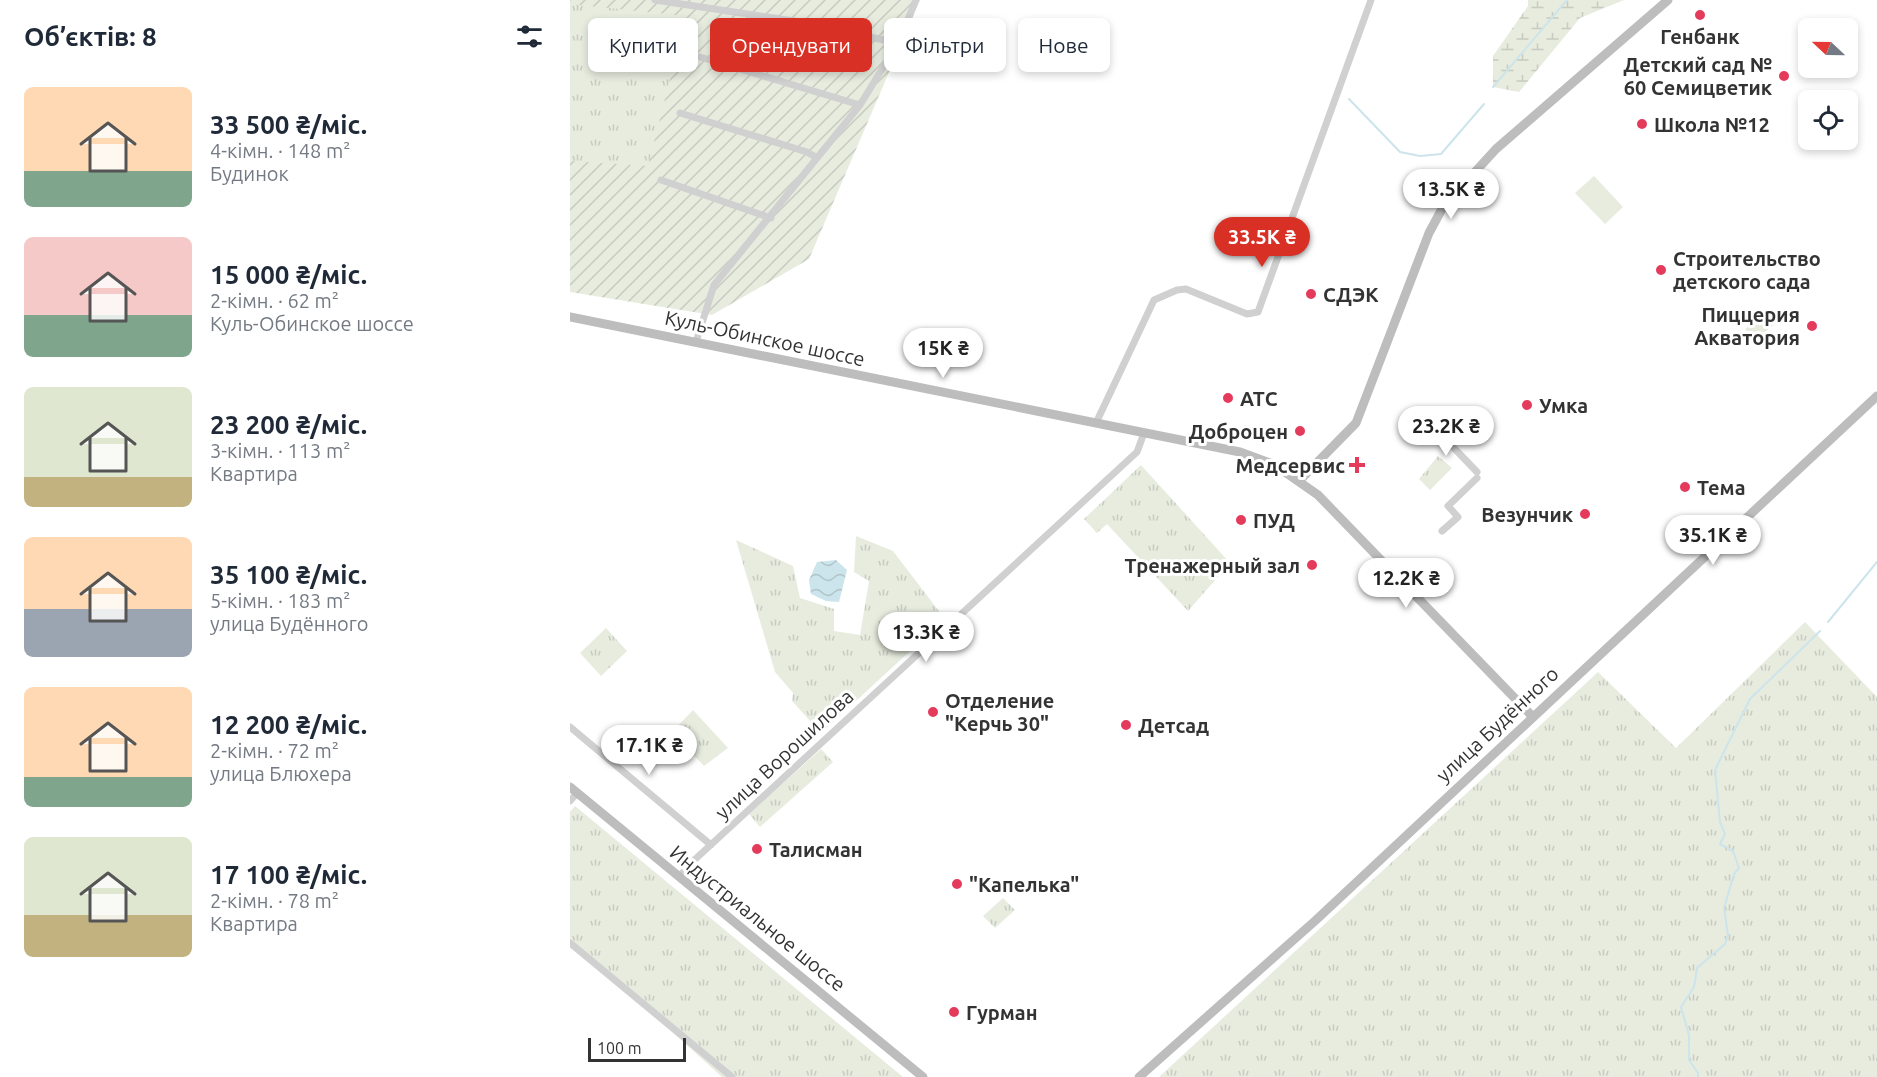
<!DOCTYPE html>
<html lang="uk">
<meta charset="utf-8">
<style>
body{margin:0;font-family:Ubuntu,sans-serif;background:#f2f2f3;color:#1f2937;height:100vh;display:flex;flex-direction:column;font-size:22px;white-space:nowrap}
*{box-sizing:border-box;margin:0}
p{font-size:20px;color:#747a83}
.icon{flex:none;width:33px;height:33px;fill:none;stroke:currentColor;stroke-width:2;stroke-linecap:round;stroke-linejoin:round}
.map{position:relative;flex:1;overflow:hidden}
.side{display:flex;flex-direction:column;background:#fff;width:570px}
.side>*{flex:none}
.hud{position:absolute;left:18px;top:18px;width:570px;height:54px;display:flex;gap:12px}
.needle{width:39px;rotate:292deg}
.controls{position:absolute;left:1228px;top:18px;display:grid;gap:12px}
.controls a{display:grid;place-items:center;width:60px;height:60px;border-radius:9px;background:#fff;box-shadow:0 3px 9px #0003;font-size:30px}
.scale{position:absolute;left:18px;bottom:15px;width:98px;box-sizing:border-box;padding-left:6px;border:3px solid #333;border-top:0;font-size:16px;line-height:21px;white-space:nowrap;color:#333;-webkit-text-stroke:4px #fff;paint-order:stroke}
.price{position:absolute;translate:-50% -51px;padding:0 14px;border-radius:21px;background:#fff;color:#222;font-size:20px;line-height:39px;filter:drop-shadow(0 2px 3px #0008)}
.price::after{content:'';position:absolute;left:50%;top:36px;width:18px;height:14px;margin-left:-9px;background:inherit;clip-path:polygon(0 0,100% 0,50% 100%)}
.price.on{background:#d93025;color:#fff}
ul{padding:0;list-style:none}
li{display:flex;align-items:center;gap:18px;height:150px;padding:0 24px}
li span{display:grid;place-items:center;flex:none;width:168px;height:120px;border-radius:9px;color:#555}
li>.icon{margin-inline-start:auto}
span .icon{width:72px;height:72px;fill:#fffc;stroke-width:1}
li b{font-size:26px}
h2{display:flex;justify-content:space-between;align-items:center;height:72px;padding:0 24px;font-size:26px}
.tag{padding:0 21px;border-radius:9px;background:#fff;box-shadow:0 3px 9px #0003;font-size:21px;line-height:54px}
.tag.on{background:#d93025;color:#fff}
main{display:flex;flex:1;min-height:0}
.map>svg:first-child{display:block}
.grass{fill:url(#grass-tufts)}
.wetland{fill:url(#wetland-marsh)}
.garden{fill:url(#garden-furrows)}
.pitch{fill:#e7ecdf}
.water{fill:url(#water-waves)}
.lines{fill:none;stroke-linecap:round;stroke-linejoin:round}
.stream{stroke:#cce4eb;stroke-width:2}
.street{stroke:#d0d0d0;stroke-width:7}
.secondary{stroke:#bdbdbd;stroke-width:9}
.poi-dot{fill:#e43b5d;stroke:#fff;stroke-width:2}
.labels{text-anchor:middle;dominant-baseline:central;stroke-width:6;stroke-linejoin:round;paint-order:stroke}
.poi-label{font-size:20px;font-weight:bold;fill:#333;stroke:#fff;text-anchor:start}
.street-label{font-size:20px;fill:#333;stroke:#fff}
</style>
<main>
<section class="side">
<h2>Об’єктів: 8<svg class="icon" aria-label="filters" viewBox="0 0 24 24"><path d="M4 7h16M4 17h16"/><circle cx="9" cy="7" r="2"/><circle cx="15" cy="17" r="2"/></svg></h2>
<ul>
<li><span style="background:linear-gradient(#ffd9b3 70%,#7fa58c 0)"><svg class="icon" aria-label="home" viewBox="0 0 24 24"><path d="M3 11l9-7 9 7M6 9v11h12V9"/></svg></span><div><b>33 500 ₴/міс.</b><p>4-кімн. · 148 m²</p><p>Будинок</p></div></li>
<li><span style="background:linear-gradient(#f6c9c9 65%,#7fa58c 0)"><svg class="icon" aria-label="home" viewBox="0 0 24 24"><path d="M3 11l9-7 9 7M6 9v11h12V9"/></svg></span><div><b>15 000 ₴/міс.</b><p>2-кімн. · 62 m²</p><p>Куль-Обинское шоссе</p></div></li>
<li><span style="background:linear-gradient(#dfe7d0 75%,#c2b280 0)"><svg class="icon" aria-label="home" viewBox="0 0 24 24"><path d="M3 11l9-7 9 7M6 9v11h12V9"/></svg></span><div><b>23 200 ₴/міс.</b><p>3-кімн. · 113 m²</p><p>Квартира</p></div></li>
<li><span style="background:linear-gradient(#ffd9b3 60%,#9aa5b1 0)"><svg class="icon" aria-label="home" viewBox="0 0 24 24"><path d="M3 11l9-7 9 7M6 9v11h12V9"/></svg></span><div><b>35 100 ₴/міс.</b><p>5-кімн. · 183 m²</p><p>улица Будённого</p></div></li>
<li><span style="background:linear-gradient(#ffd9b3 75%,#7fa58c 0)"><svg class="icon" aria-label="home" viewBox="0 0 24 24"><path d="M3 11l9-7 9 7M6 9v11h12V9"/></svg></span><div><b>12 200 ₴/міс.</b><p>2-кімн. · 72 m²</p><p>улица Блюхера</p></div></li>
<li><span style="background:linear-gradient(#dfe7d0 65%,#c2b280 0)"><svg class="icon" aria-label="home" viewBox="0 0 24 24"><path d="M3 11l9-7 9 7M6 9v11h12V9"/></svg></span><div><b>17 100 ₴/міс.</b><p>2-кімн. · 78 m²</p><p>Квартира</p></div></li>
</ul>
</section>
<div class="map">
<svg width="1307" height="1077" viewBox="0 0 1307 1077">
<defs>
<pattern id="grass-tufts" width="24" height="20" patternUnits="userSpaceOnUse" patternTransform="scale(1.5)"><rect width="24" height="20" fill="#e7ecdf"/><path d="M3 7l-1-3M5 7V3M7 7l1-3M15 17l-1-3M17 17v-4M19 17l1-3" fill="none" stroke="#c7cbc0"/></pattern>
<pattern id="wetland-marsh" width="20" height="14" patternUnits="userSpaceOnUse" patternTransform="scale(1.5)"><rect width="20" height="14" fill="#e7ecdf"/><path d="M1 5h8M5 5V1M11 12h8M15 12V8" fill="none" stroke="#c7cbc0"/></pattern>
<pattern id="garden-furrows" width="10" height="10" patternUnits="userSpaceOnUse" patternTransform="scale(1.5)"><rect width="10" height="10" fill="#e7ecdf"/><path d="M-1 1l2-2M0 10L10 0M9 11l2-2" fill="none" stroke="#c7cbc0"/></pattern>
<pattern id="water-waves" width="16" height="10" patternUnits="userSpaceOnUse" patternTransform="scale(1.5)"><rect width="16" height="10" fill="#cce4eb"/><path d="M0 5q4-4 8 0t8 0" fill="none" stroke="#b0c4ca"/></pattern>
</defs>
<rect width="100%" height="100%" fill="#fff"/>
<path class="grass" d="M0,0L95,8L126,19L81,174L0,180Z
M868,456L882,468L860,490L849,479Z
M571,465L660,563L618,611L537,524L527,533L514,519Z
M286,536L323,551L375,619L251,733L222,701L223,693L205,672L166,540L223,566L230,598L264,609V631L290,635L299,581L284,572Z
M1235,622L1307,697V1077H589L1028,672L1106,748Z
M36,628L57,651L31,676L10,653Z
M123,710L158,748L134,766L102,732Z
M251,749L263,762L190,827L179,814Z
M5,806L333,1077H152L0,939V812Z
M433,898L445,910L425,928L413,916Z"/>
<path class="wetland" d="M958,0H1054L1010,18L949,92L923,87V56L958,6Z"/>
<path class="garden" d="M0,0H350L239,259L142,315L0,292V161L78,166L116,16L0,4Z"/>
<path class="pitch" d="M1024,176L1053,207L1035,224L1005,193Z
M1198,310L1207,322L1185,340L1175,329Z"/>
<path class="water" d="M266,560L277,570L269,602L256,601L241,594L239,580L247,562Z"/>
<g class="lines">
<path class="stream" d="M923,87L997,0
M779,99L830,152L850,156L871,154L914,104
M1258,622L1307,562
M1128,1077V1073L1119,1060V1035L1111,1007L1124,987L1127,968L1155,944L1158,935L1154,908L1164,874L1169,868L1163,851L1150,844L1155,834L1150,822L1145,770L1180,699L1250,631"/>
<path class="street" d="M85,0L224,21L328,43
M130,57L290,105
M110,113L237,152L247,158
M91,180L201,218
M126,342L144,285L290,105L328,43L346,0
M868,419L862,425L907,472
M526,423L584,300L607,290L616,289L677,314L688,312L801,0
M872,531L888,517L878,506L907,478
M0,727L141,845
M0,801L7,793
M109,877L120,864L567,452L574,433
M0,943L162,1077"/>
<path class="secondary" d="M0,317L670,452L705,465L748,495L962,716
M730,480L786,423L859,233L873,207L926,149L1098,0
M0,787L353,1077
M569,1077L746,920L1307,396"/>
</g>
<g class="poi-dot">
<circle cx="1130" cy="15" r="6"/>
<circle cx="1214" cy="76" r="6"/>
<circle cx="1072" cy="124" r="6"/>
<circle cx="1091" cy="270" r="6"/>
<circle cx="741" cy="294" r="6"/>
<circle cx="1242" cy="326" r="6"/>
<circle cx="658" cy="398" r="6"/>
<circle cx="957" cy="405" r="6"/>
<circle cx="730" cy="431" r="6"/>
<path d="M784 456h6v6h6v6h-6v6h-6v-6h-6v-6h6z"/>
<circle cx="1115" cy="487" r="6"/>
<circle cx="1015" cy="514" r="6"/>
<circle cx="671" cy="520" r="6"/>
<circle cx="742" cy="565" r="6"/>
<circle cx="363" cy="712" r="6"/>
<circle cx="556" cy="725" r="6"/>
<circle cx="187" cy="849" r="6"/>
<circle cx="387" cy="884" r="6"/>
<circle cx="384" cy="1012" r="6"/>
</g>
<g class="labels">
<g class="poi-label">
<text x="1130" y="36" text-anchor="middle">Генбанк</text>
<text x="1202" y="64" text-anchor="end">Детский сад №<tspan x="1202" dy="23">60 Семицветик</tspan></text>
<text x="1084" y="124">Школа №12</text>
<text x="1103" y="258">Строительство<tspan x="1103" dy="23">детского сада</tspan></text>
<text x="753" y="294">СДЭК</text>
<text x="1230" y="314" text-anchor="end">Пиццерия<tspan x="1230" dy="23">Акватория</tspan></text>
<text x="670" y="398">АТС</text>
<text x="969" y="405">Умка</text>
<text x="718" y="431" text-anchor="end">Доброцен</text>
<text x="775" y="465" text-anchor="end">Медсервис</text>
<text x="1127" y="487">Тема</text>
<text x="1003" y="514" text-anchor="end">Везунчик</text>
<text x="683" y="520">ПУД</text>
<text x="730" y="565" text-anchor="end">Тренажерный зал</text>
<text x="375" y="700">Отделение<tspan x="375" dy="23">"Керчь 30"</tspan></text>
<text x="568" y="725">Детсад</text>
<text x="199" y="849">Талисман</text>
<text x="399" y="884">"Капелька"</text>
<text x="396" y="1012">Гурман</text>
</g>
<g class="street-label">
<text transform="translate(195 338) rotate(12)">Куль-Обинское шоссе</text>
<text transform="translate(927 724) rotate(-43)">улица Будённого</text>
<text transform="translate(214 754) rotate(-43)">улица Ворошилова</text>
<text transform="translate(188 918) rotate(39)">Индустриальное шоссе</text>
</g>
</g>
</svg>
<div class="controls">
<a><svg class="needle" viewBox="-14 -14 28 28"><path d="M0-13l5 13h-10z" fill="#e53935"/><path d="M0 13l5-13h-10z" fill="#747a83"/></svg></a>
<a><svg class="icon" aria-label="locate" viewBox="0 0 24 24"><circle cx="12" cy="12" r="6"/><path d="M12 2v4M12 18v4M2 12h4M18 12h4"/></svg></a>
</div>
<div class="scale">100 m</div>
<b class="price" style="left:881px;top:220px">13.5K ₴</b>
<b class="price on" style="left:692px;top:268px">33.5K ₴</b>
<b class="price" style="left:373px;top:379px">15K ₴</b>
<b class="price" style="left:876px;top:457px">23.2K ₴</b>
<b class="price" style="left:1143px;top:566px">35.1K ₴</b>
<b class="price" style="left:836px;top:609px">12.2K ₴</b>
<b class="price" style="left:356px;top:663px">13.3K ₴</b>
<b class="price" style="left:79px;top:776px">17.1K ₴</b>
<div class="hud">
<a class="tag">Купити</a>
<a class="tag on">Орендувати</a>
<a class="tag">Фільтри</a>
<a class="tag">Нове</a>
</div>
</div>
</main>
